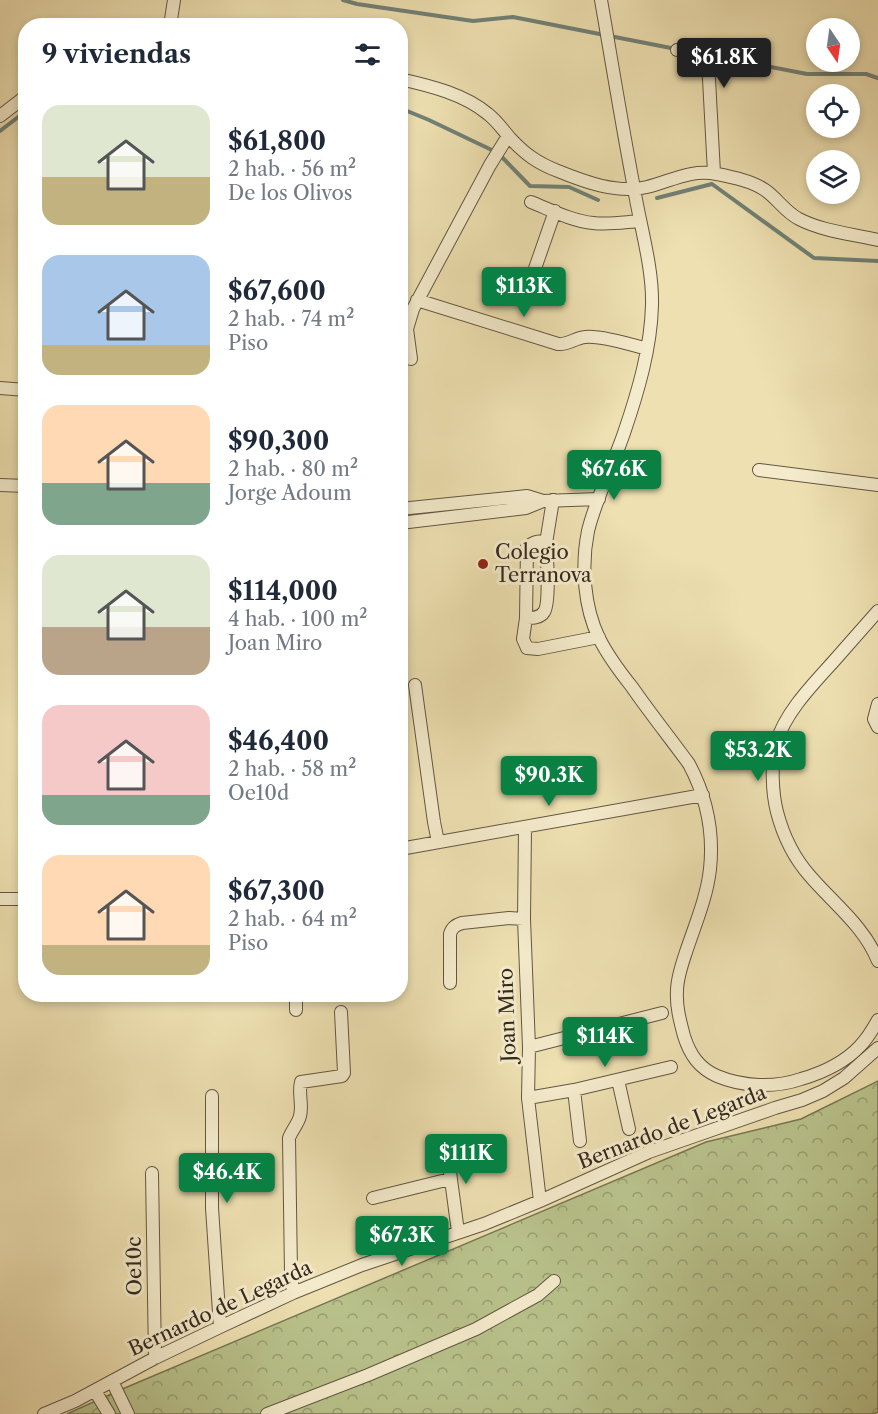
<!DOCTYPE html>
<html lang="es">
<meta charset="utf-8">
<style>
body{margin:0;font-family:"Libre Caslon Text",serif;background:#f6f6f7;color:#1f2937;height:100vh;display:flex;flex-direction:column;font-size:22px;white-space:nowrap}
*{box-sizing:border-box;margin:0}
p{font-size:20px;color:#747a83}
.icon{flex:none;width:33px;height:33px;fill:none;stroke:currentColor;stroke-width:2;stroke-linecap:round;stroke-linejoin:round}
.map{position:relative;flex:1;overflow:hidden}
.side{position:absolute;left:18px;top:18px;width:390px;height:984px;display:flex;flex-direction:column;background:#fff;border-radius:24px;box-shadow:0 3px 9px #0003}
.side>*{flex:none}
.needle{width:39px;rotate:167deg}
.buttons{position:absolute;left:806px;top:18px;display:grid;gap:12px}
.buttons a{display:grid;place-items:center;width:54px;height:54px;border-radius:50%;background:#fff;box-shadow:0 3px 9px #0003;font-size:30px}
.price{position:absolute;translate:-50% -51px;padding:0 14px;border-radius:6px;background:#0b8043;color:#fff;font-size:20px;line-height:39px;filter:drop-shadow(0 2px 3px #0008)}
.price::after{content:'';position:absolute;left:50%;top:36px;width:18px;height:14px;margin-left:-9px;background:inherit;clip-path:polygon(0 0,100% 0,50% 100%)}
.price.current{background:#222;color:#fff}
ul{padding:0;list-style:none}
li{display:flex;align-items:center;gap:18px;height:150px;padding:0 24px}
li span{display:grid;place-items:center;flex:none;width:168px;height:120px;border-radius:18px;color:#555}
li>.icon{margin-inline-start:auto}
span .icon{width:72px;height:72px;fill:#fffc;stroke-width:1}
li b{font-size:26px}
h2{display:flex;justify-content:space-between;align-items:center;height:72px;padding:0 24px;font-size:26px}
.map>svg:first-child{display:block}
.forest{fill:url(#forest-crowns);stroke:#767654;stroke-width:1.5}
.lines{fill:none;stroke-linecap:round;stroke-linejoin:round}
.stream{stroke:#718177;stroke-width:4}
.minor-casing{stroke:#625743;stroke-width:14}
.minor{stroke:#f4ebcc;stroke-width:12}
.poi-dot{fill:#8f2418;stroke:#f4ebcc;stroke-width:2}
.labels{text-anchor:middle;dominant-baseline:central;stroke-width:6;stroke-linejoin:round;paint-order:stroke}
.poi-label{font-size:20px;fill:#33291e;stroke:#f4ebcc;text-anchor:start}
.street-label{font-size:20px;fill:#33291e;stroke:#f4ebcc}
</style>
<div class="map">
<svg width="878" height="1414" viewBox="0 0 878 1414">
<defs>
<pattern id="forest-crowns" width="20" height="18" patternUnits="userSpaceOnUse" patternTransform="scale(1.5)"><rect width="20" height="18" fill="#b9c28b"/><path d="M2 6a3 3 0 1 1 6 0M12 15a3 3 0 1 1 6 0" fill="none" stroke="#979e71"/></pattern>
</defs>
<rect width="100%" height="100%" fill="#eee0b1"/>
<filter id="stains"><feTurbulence type="fractalNoise" baseFrequency=".00333" numOctaves="4"/><feColorMatrix values="0 0 0 0 .2 0 0 0 0 .09 0 0 0 0 .02 0 0 0 .5 -.17"/></filter>
<radialGradient id="worn" r=".72"><stop offset=".6" stop-color="#630" stop-opacity="0"/><stop offset="1" stop-color="#630" stop-opacity=".3"/></radialGradient>
<path class="forest" d="M878,1081V1412L873,1414H67L120,1390L706,1142L801,1119Z"/>
<g class="lines">
<path class="stream" d="M343,0L357,4L473,21L513,17L676,49
M710,55L807,74H866L878,78
M400,108L429,120L498,153L530,186L569,187L598,200
M0,131L26,111
M657,198L712,184L814,258L878,261"/>
<defs>
<path id="minor" d="M601,0C612,63 622,126 634,188C640,226 653,267 652,305C651,348 638,392 624,433C613,465 596,498 588,531C581,566 584,607 599,638C608,656 620,672 632,687C650,713 670,738 689,764C706,796 714,832 710,869C707,897 695,925 686,952C682,964 677,978 677,991C676,1006 680,1021 684,1036C690,1055 699,1068 717,1076C743,1087 775,1088 801,1079C822,1073 845,1062 860,1046C867,1039 873,1029 878,1020
M170,26L174,0
M677,50L705,56L708,60L714,173
M400,79C431,86 464,94 488,114C497,121 503,130 510,138C525,154 537,163 558,171C585,182 617,194 647,187C672,181 689,169 717,174C732,177 752,181 765,190C777,198 785,212 799,219C822,231 852,234 878,240
M0,116L26,96
M531,202C551,210 572,221 593,223C609,225 625,222 640,221
M532,277L555,211
M417,300L558,344C568,345 575,338 585,337C600,335 633,345 647,349
M411,359L407,329L413,309L490,165L508,136
M0,388L26,390
M759,470L878,485
M0,485L26,486
M400,509L527,496L543,501L599,499
M400,523L526,508L543,501
M546,543L553,500
M878,611C863,628 848,645 833,662C812,685 784,714 776,744C771,764 772,792 777,812C783,835 794,858 810,876C834,904 864,926 878,961
M526,618C533,618 540,618 544,612C550,604 547,556 546,543C538,540 534,542 527,547L526,618L523,639L527,648L538,649L599,637
M415,685L434,822L438,842
M878,704L874,719L878,727
M525,827L524,919L529,1047L528,1098L540,1201
M400,849L703,795
M0,899H26
M450,983V934C452,927 456,925 462,923L509,918L524,919
M296,1010V994
M529,1047L662,1013
M618,1080L629,1129
M574,1090L580,1141
M212,1096V1208L220,1327
M528,1098L574,1090L671,1067
M446,1142L458,1232
M152,1173L155,1358
M373,1198L450,1179
M293,1293L291,1273L289,1138C292,1130 298,1124 300,1116C303,1105 298,1093 301,1082L342,1076L344,1073L341,1012
M112,1381L128,1414
M95,1391L109,1414
M44,1414L75,1401L155,1358L220,1327L293,1293L362,1265L484,1224L540,1201L649,1152L775,1108L802,1100L823,1091L844,1078L878,1048
M267,1414L368,1375L476,1329L538,1295L554,1281"/>
</defs>
<use href="#minor" class="minor-casing"/>
<use href="#minor" class="minor"/>
</g>
<circle class="poi-dot" cx="483" cy="564" r="6"/>
<g class="labels">
<g class="poi-label">
<text x="495" y="552">Colegio<tspan x="495" dy="23">Terranova</tspan></text>
</g>
<g class="street-label">
<text transform="translate(507 1015) rotate(-92)">Joan Miro</text>
<text transform="translate(672 1127) rotate(-21)">Bernardo de Legarda</text>
<text transform="translate(134 1266) rotate(-91)">Oe10c</text>
<text transform="translate(220 1308) rotate(-25)">Bernardo de Legarda</text>
</g>
</g>
<rect width="100%" height="100%" filter="url(#stains)"/>
<rect width="100%" height="100%" fill="url(#worn)"/>
</svg>
<div class="buttons">
<a><svg class="needle" viewBox="-14 -14 28 28"><path d="M0-13l5 13h-10z" fill="#e53935"/><path d="M0 13l5-13h-10z" fill="#747a83"/></svg></a>
<a><svg class="icon" aria-label="locate" viewBox="0 0 24 24"><circle cx="12" cy="12" r="6"/><path d="M12 2v4M12 18v4M2 12h4M18 12h4"/></svg></a>
<a><svg class="icon" aria-label="layers" viewBox="0 0 24 24"><path d="M12 4l9 5-9 5-9-5zM3 14l9 5 9-5"/></svg></a>
</div>
<b class="price current" style="left:724px;top:89px">$61.8K</b>
<b class="price" style="left:524px;top:318px">$113K</b>
<b class="price" style="left:614px;top:501px">$67.6K</b>
<b class="price" style="left:758px;top:782px">$53.2K</b>
<b class="price" style="left:549px;top:807px">$90.3K</b>
<b class="price" style="left:605px;top:1068px">$114K</b>
<b class="price" style="left:466px;top:1185px">$111K</b>
<b class="price" style="left:227px;top:1204px">$46.4K</b>
<b class="price" style="left:402px;top:1267px">$67.3K</b>
<section class="side">
<h2>9 viviendas<svg class="icon" aria-label="filters" viewBox="0 0 24 24"><path d="M4 7h16M4 17h16"/><circle cx="9" cy="7" r="2"/><circle cx="15" cy="17" r="2"/></svg></h2>
<ul>
<li><span style="background:linear-gradient(#dfe7d0 60%,#c2b280 0)"><svg class="icon" aria-label="home" viewBox="0 0 24 24"><path d="M3 11l9-7 9 7M6 9v11h12V9"/></svg></span><div><b>$61,800</b><p>2 hab. · 56 m²</p><p>De los Olivos</p></div></li>
<li><span style="background:linear-gradient(#a9c7e8 75%,#c2b280 0)"><svg class="icon" aria-label="home" viewBox="0 0 24 24"><path d="M3 11l9-7 9 7M6 9v11h12V9"/></svg></span><div><b>$67,600</b><p>2 hab. · 74 m²</p><p>Piso</p></div></li>
<li><span style="background:linear-gradient(#ffd9b3 65%,#7fa58c 0)"><svg class="icon" aria-label="home" viewBox="0 0 24 24"><path d="M3 11l9-7 9 7M6 9v11h12V9"/></svg></span><div><b>$90,300</b><p>2 hab. · 80 m²</p><p>Jorge Adoum</p></div></li>
<li><span style="background:linear-gradient(#dfe7d0 60%,#b9a48a 0)"><svg class="icon" aria-label="home" viewBox="0 0 24 24"><path d="M3 11l9-7 9 7M6 9v11h12V9"/></svg></span><div><b>$114,000</b><p>4 hab. · 100 m²</p><p>Joan Miro</p></div></li>
<li><span style="background:linear-gradient(#f6c9c9 75%,#7fa58c 0)"><svg class="icon" aria-label="home" viewBox="0 0 24 24"><path d="M3 11l9-7 9 7M6 9v11h12V9"/></svg></span><div><b>$46,400</b><p>2 hab. · 58 m²</p><p>Oe10d</p></div></li>
<li><span style="background:linear-gradient(#ffd9b3 75%,#c2b280 0)"><svg class="icon" aria-label="home" viewBox="0 0 24 24"><path d="M3 11l9-7 9 7M6 9v11h12V9"/></svg></span><div><b>$67,300</b><p>2 hab. · 64 m²</p><p>Piso</p></div></li>
</ul>
</section>
</div>
